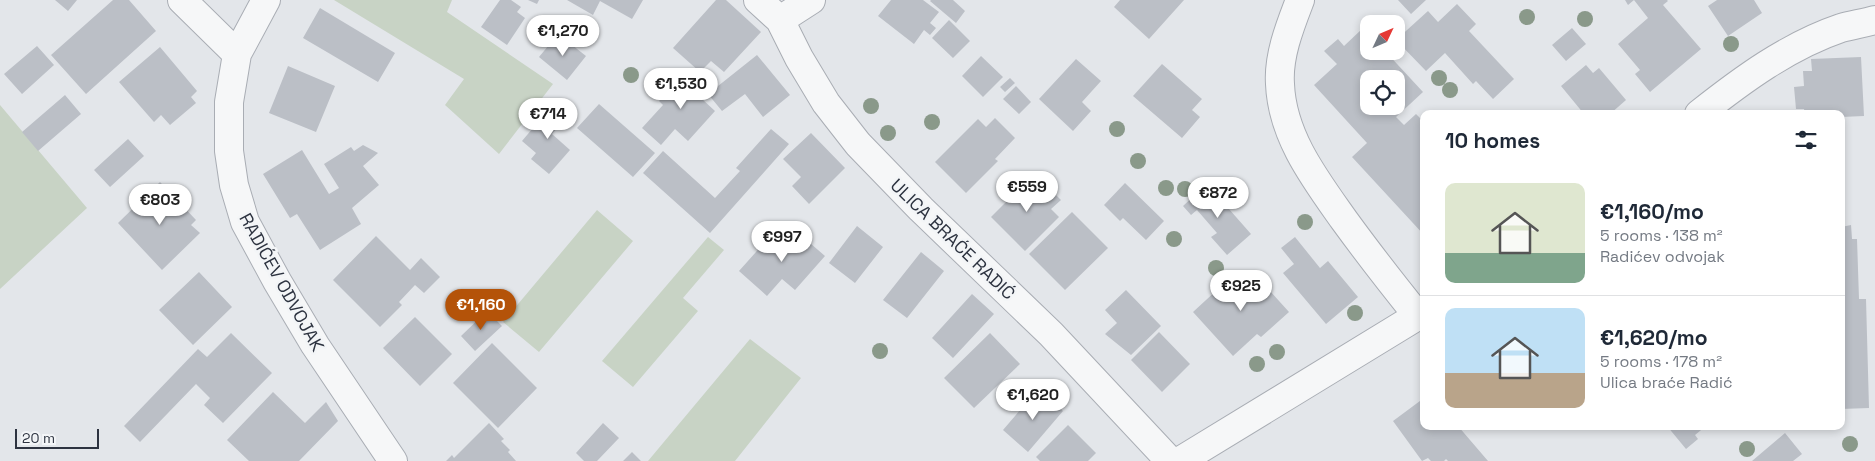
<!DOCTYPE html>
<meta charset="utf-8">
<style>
body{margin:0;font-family:"Space Grotesk",sans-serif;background:#f6f6f7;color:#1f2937;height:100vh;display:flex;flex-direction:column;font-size:19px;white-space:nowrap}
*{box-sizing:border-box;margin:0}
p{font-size:16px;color:#747a83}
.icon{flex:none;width:28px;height:28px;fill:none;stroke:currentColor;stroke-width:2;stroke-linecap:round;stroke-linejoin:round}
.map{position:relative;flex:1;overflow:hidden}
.drawer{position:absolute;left:1420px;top:110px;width:425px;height:320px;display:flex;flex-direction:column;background:#fff;border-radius:10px;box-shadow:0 2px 8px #0003}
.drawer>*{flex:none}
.needle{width:32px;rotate:46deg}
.buttons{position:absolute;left:1360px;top:15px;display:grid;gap:10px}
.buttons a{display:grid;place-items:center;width:45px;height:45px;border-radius:10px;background:#fff;box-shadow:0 2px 8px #0003;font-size:25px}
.scale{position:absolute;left:15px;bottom:12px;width:84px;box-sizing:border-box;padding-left:5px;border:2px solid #2d3340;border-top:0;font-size:14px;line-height:18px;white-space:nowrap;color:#2d3340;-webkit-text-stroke:4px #f3f5f7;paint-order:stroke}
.price{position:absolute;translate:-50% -42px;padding:0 11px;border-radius:18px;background:#fff;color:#222;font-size:16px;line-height:32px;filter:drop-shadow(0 1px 2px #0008)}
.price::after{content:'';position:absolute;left:50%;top:30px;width:15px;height:11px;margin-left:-8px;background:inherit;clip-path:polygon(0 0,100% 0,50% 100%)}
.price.active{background:#b45309;color:#fff}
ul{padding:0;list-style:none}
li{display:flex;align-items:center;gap:15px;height:125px;padding:0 25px}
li+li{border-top:1px solid #e0e1e3}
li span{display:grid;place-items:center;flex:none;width:140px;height:100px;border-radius:10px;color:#555}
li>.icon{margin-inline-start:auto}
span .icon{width:60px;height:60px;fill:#fffc;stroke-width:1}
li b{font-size:21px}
h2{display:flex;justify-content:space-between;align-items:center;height:60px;padding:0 25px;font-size:21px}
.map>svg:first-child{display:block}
.green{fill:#c8d3c5}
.building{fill:#bbbfc6;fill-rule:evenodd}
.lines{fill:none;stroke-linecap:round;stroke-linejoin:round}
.minor-casing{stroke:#a9adb4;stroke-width:30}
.minor{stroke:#f6f7f8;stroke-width:28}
.tree{fill:#8a998a}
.labels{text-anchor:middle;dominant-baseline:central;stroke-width:5;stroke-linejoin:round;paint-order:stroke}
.street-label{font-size:18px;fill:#2d3340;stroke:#f3f5f7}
</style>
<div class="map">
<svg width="1875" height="461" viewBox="0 0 1875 461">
<rect width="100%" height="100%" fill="#e3e6ea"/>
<path class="green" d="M334,0H452L447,12L553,84L499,154L445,105L464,79Z
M0,105L87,208L0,289Z
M597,210L633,241L539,352L503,322Z
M708,237L724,250L683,298L698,311L633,387L602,361Z
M750,339L801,378L735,461H648Z"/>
<path class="building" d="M55,0H77L68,11Z
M113,0H129L156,31L86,94L51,55Z
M500,0H511L521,7L517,12L525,18L507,45L481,27Z
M528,0H539L537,4Z
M567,0H643L632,19L600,1L593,15Z
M716,0H726L761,32L724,72L711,61L700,72L673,48Z
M891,0H923L939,12L930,23L936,28L930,35L924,30L914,44L878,16Z
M931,0H953L965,11L956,23L930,1Z
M1120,0H1184L1149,39L1114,7Z
M1398,0H1426L1411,14Z
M1625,0H1667L1668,1L1663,5L1701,49L1650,92L1635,74L1640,70L1618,44L1648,18L1634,0L1628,5Z
M1717,0H1754L1762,13L1728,36L1708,6Z
M1457,4L1476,24L1469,31L1514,79L1493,99L1476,81L1473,84L1445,53L1426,71L1396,40L1428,11L1438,22Z
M320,8L395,53L378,82L303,38Z
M949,20L970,41L953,58L932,38Z
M1572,28L1586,44L1566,61L1552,45Z
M1362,29L1369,37V51H1385L1423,92L1396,117L1404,125L1416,114L1424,122V235L1352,157L1367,143L1314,85L1337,64L1324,51L1338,39L1344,46ZM1369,79H1396V106H1369Z
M558,34L586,56L567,80L539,57Z
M37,46L54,65L22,94L4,74Z
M160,47L197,91L191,97L196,103L170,125L161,115L154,122L119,82Z
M757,55L790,95L763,117L745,94L722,111L708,94Z
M981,56L1003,77L983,97L962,76Z
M1861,57L1864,116L1841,117V114H1805L1804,109H1796L1794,87L1804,86L1803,71H1812L1811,59Z
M1076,59L1101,81L1082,102L1091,111L1073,131L1039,99Z
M1162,64L1202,99L1192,110L1200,117L1182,138L1133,96Z
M1586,65L1593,73L1599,68L1626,100L1610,114H1584L1561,86Z
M288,66L335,86L316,132L269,113Z
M695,71L713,88L702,99L715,111L688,141L675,129L661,145L642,128L663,105L659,101L684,74L688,78Z
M1010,78L1015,83L1005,92L1000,87Z
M1016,86L1031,102L1019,114L1003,99Z
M65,95L81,114L38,151L22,132Z
M554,103L568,115L552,134L570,150L549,174L531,159L536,153L522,141Z
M599,104L655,153L633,177L577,128Z
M995,118L1015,138L995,159L998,161L966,193L935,162L978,119L986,127Z
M771,129L789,144L710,233L643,173L663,151L715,198L740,171L736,168Z
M811,133L845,168L809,204L792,186L801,177L783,159Z
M128,139L144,156L110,187L94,170Z
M363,145L378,153L363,166L379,185L352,208L361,224L320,250L297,214L290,218L263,174L302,150L329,194L339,188L324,164L351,147L354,151Z
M1027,176L1041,190L1046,185L1061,200L1051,209L1059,217L1025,251L991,217L1008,200L1005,197Z
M160,182L196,220L191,225L200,233L162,270L118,223Z
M1125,183L1164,221L1146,240L1123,218L1120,221L1104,205Z
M1207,184L1251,234L1227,255L1211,237L1217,233L1197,210L1191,215L1183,206Z
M1072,212L1108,248L1065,290L1029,254Z
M1851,225L1852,239H1857L1859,299H1866L1869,408L1841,409V227Z
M857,226L883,247L855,283L829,263Z
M796,231L825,256L795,290L782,279L767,296L739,271L773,233L785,244Z
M376,236L410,270L421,258L440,277L424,293L415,285L399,302L402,305L380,327L333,280Z
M1295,237L1320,268L1328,261L1358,297L1326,324L1283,273L1294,264L1281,248Z
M921,252L944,271L907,318L883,300Z
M1251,270L1289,312L1261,337L1257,334L1233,356L1193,312L1231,277L1237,283Z
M199,272L232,307L193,345L159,310Z
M1126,290L1161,326L1131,355L1105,334L1117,323L1105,310Z
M972,294L994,314L953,358L932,338Z
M487,311L502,326L475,351L461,336Z
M415,317L452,354L420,386L383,348Z
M1159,332L1190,364L1162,392L1131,360Z
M231,333L272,373L223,423L204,405L210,398L196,384L140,442L124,426L198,349L207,357Z
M990,333L1020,364L974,408L944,378Z
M492,343L537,388L498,428L453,383Z
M1038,389L1063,411L1028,452L1003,430Z
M273,392L305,423L326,402L338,421L299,461H249L227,440Z
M1424,398V426H1458L1488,461H1448L1446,459L1444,461H1431L1428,458L1422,461L1393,421Z
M489,423L504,439L501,441L510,450L508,452L516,461H446L452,455L454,458Z
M603,423L619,438L597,461H584L576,453Z
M1068,425L1096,453L1088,461H1040L1036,457Z
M1667,426H1706L1695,435L1698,439L1686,449Z
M1785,433L1802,454L1793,461H1752Z
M632,452L641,461H623Z"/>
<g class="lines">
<defs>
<path id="minor" d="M182,0L237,54
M266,0L237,54L229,102V151L234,185L245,222L277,281L315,345L393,461
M758,0L780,20L799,58L826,103L858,144L921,209L1051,334L1170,461
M1300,0C1290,26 1278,56 1280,84C1282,136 1315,179 1344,220C1368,253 1393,285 1418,316
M780,20L811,0
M1699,114C1742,80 1788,46 1841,28C1852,25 1864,23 1875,20
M1180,461L1424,312"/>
</defs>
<use href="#minor" class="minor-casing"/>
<use href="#minor" class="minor"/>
</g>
<g class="tree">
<circle cx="1527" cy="17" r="8"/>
<circle cx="1585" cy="19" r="8"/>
<circle cx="1731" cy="44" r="8"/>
<circle cx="631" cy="75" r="8"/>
<circle cx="1439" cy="78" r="8"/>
<circle cx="1450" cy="90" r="8"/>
<circle cx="871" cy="106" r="8"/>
<circle cx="932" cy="122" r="8"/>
<circle cx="1117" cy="129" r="8"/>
<circle cx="888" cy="133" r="8"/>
<circle cx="1138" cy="161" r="8"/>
<circle cx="1166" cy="188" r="8"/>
<circle cx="1185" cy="189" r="8"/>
<circle cx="1305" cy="222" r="8"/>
<circle cx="1174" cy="239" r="8"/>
<circle cx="1216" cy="268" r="8"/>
<circle cx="1355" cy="313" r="8"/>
<circle cx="880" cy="351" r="8"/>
<circle cx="1277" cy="352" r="8"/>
<circle cx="1257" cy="364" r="8"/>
<circle cx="1850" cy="444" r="8"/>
<circle cx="1747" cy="449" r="8"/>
</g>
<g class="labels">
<g class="street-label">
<text transform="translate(953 239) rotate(44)">ULICA BRAĆE RADIĆ</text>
<text transform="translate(282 282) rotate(61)">RADIĆEV ODVOJAK</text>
</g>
</g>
</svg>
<div class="buttons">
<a><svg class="needle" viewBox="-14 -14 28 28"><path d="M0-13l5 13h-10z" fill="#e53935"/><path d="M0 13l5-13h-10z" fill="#747a83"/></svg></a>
<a><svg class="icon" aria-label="locate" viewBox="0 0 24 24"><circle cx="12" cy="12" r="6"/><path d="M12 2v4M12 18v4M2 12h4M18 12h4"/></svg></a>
</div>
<div class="scale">20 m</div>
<b class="price" style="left:563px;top:57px">€1,270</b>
<b class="price" style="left:681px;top:110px">€1,530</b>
<b class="price" style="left:548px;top:140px">€714</b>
<b class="price" style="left:1027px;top:213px">€559</b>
<b class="price" style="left:1218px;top:219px">€872</b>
<b class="price" style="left:160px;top:226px">€803</b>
<b class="price" style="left:782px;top:263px">€997</b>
<b class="price" style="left:1241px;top:312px">€925</b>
<b class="price active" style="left:481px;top:331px">€1,160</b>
<b class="price" style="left:1033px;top:421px">€1,620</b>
<section class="drawer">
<h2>10 homes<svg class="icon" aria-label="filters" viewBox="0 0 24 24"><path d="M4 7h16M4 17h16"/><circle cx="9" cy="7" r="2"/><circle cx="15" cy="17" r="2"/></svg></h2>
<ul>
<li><span style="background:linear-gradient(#dfe7d0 70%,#7fa58c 0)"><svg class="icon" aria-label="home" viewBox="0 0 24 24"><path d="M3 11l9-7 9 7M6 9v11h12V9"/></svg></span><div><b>€1,160/mo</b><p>5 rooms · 138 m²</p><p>Radićev odvojak</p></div></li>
<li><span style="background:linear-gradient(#bfe0f5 65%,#b9a48a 0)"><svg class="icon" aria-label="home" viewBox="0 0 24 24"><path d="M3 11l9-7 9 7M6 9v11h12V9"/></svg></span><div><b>€1,620/mo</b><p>5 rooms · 178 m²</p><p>Ulica braće Radić</p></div></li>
</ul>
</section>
</div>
